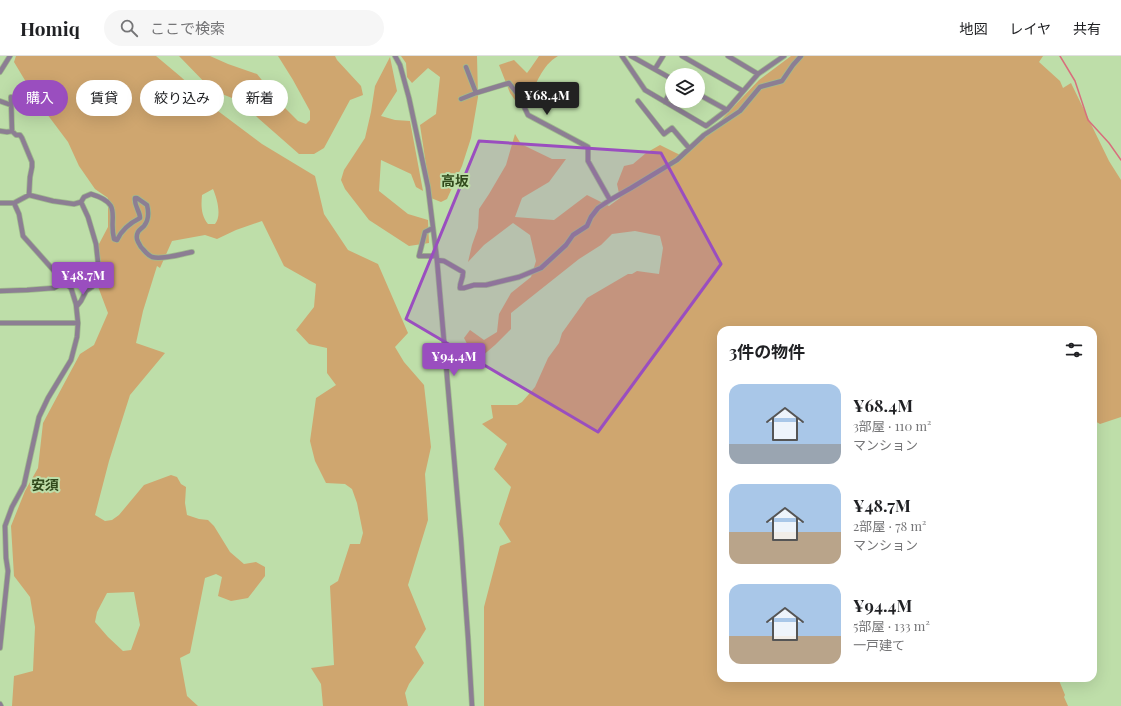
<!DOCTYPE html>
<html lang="ja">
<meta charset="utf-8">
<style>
body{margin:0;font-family:"Playfair Display","Noto Sans JP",serif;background:#f6f6f6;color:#202124;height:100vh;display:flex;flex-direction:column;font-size:15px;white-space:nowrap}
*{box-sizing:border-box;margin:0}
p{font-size:13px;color:#757577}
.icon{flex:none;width:22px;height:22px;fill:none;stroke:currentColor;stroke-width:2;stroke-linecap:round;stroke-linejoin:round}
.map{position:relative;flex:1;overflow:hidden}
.drawer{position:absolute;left:717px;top:270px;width:380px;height:356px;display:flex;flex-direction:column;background:#fff;border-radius:12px;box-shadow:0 4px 16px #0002}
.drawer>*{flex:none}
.guide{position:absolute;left:12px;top:24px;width:380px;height:36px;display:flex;gap:8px}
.buttons{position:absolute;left:665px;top:12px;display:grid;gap:8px}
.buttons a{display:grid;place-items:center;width:40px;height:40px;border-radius:50%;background:#fff;box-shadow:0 4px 16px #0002;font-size:20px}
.price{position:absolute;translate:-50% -34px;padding:0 9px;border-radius:4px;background:#9a4ebf;color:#fff;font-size:13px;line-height:26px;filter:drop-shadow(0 1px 2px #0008)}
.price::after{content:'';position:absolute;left:50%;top:24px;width:12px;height:9px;margin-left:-6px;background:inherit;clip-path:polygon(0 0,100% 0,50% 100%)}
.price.on{background:#222;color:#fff}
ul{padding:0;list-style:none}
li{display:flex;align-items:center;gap:12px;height:100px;padding:0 12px}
li span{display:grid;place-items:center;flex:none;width:112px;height:80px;border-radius:12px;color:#555}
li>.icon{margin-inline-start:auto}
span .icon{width:48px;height:48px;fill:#fffc;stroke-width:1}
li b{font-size:17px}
h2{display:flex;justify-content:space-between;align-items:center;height:48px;padding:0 12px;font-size:17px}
.chip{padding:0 14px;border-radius:18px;background:#fff;box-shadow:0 4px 16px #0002;font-size:14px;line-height:36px}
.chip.on{background:#9a4ebf;color:#fff}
header{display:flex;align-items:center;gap:24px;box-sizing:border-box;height:56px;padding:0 20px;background:#fff;border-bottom:1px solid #e0e0e0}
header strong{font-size:19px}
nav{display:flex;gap:22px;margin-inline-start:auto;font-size:14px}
.search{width:280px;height:36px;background:#f6f6f6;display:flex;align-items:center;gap:10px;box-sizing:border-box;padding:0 14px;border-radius:22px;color:#757577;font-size:15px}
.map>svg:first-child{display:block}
.green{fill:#cfa66f;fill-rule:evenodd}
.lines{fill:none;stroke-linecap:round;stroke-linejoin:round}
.stream{stroke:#d86e7c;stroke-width:1.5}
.minor-casing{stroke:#a0bc8d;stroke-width:6}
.minor{stroke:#8c7e93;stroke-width:4.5}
.marked{fill:#9a4ebf;fill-opacity:0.2;stroke:#9a4ebf;stroke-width:3;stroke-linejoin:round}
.labels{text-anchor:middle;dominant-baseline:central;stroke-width:4;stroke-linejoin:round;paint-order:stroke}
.quarter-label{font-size:14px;font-weight:bold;fill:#30491b;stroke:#bedea9}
</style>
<header>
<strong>Homiq</strong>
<div class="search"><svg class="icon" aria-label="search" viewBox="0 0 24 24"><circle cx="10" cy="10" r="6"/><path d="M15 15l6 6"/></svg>ここで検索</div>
<nav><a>地図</a><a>レイヤ</a><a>共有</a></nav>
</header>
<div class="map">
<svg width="1121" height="650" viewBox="0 0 1121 650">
<rect width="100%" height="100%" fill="#bedea9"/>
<path class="green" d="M16,0H156L181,21L218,55L262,88L315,120L324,158L348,194L378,208L408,277L395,291L404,306L424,329L431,391L425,418L428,464L408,529L426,573L415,591L424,607L409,628L405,637L408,650H323L321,628L311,612L334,609L330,530L338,525L350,488H360L363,477L357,447L352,433L345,428L326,427L315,405L310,385L316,342L336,329L327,317V292L309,288L296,274L314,251L316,228L284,210L262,165L236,174L217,183L205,179L172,185L160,212L157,210L143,255L136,287L165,297L130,339L109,405L95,459L105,465L112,464L119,459L144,429L171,419L177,421L181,428L186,431L185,447L187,459L199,463L208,464L214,470L230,496L244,508L256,506L265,511V520L248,542L231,545L218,540L222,521L216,518L205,522L190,597L180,602L187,640L198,650H12L14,620L33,615L35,571L30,541L14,520L11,470L25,435L38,412L43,367L80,298L94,289L108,257L97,228L99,188L108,171V142L95,133L79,110L68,86L38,46L14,6ZM213,133C217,142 222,160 215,168H208C201,159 201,150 202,139ZM134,536L140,569L131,594L123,595L108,581L95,566L97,556L107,537Z
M179,0H210L228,8L257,18L281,48L298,65L306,68L310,64V55L293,24L278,0H335L337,4L361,30L363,39L350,44L324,92L314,98H299L258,62L242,46L212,34Z
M401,0H477L478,41L471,82L462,110L447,143L441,146L431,142L420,69L436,58L440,21L428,12L412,27L407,21L406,7Z
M539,0H558C541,10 537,28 527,45L517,47L510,37L499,9L514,4L527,17L530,13Z
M791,0H1043L1039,6L1060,25L1063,32L1071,27L1109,105L1121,124V361L1100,368L1093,364V274H721V622H1058L1065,639L1064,641L1068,650H484V551L500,490L511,486L499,468L511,431L494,413L507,388L482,368L493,362L491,349H517L522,346L535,331L548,302L559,287L562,277L587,242L628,218H632L637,215L659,218L663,192L660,180L635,175L612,178L601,189L579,203L511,257V273L495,289L481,301H474L464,282L470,274L484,284L497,276L499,258L511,237L531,221L536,205L530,179L513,167L484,189L468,206L472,189L478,172L479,153L489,138L506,109L515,78L521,88L552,103H566L549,126L522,142L515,161L554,164L587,139L609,150L620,142L617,128L624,110L633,108L646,97L660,89L676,97L683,100L703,83L759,24Z
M390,1L397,35L381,60L395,64L410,65L423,135L416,131L411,118L381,104L379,135L408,158L428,164L429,187L409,190L369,164L345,133L341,124L344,114L365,82L371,56L375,30Z"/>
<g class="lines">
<path class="stream" d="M1060,0L1075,25L1088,64L1109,87L1121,104"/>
<defs>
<path id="minor" d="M395,0L400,9L409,42L428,131L437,204L461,483L468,581L472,650
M622,0L645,34L706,70L727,54L758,18L784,0
M631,0L672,23
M682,0L743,35
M728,0L758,18
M466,11L476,37
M655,13L663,0
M0,16L10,0
M698,38L727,54
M11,41L12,75
M461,43L476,37L509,27L519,40L528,59L588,91V105L610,144
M0,45L11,49
M638,45L664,78L672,72L689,92
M665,46L672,32
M0,75L7,76L12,75L16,79H20L22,82L32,106V111L30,121L29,139
M0,147H14L29,139L53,145L74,148L81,146L84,141L91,138C124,148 108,160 114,183L117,184C122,173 130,167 140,162C140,155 134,150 135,142H137L147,149C149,157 149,164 144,170C142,172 139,174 138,176C135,182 138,186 141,191C144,194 147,199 152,201C163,204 181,198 192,196
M433,172L425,176L419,200H436
M437,204L444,205L463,216C463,224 460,225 460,232H464L474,229H486L519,221L541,212L566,189L573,179L587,170L591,161L598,152L610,144L631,132L677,104L704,79L740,55L760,31L782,25L793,9L801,0
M0,235L27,234L54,232L64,226
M77,250L81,245L86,235L92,231L97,221L98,206L96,188L88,161L81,146
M0,267H78
M0,592L8,515L6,502L5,470L12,451L24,429L39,361L48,342L71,304L77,281L78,267L76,248L71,232L64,226L23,180L19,158L14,147
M0,648L1,650"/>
</defs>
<use href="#minor" class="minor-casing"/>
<use href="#minor" class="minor"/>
</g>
<path class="marked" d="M479,85L661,97L721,208L598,376L406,263Z"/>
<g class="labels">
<g class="quarter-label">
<text x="455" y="124">高坂</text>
<text x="45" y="428">安須</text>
</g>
</g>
</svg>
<div class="buttons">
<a><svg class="icon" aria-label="layers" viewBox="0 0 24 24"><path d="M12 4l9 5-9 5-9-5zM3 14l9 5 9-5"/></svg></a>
</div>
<b class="price on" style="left:547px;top:60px">¥68.4M</b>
<b class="price" style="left:83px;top:240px">¥48.7M</b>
<b class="price" style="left:454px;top:321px">¥94.4M</b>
<div class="guide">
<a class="chip on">購入</a>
<a class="chip">賃貸</a>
<a class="chip">絞り込み</a>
<a class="chip">新着</a>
</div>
<section class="drawer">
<h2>3件の物件<svg class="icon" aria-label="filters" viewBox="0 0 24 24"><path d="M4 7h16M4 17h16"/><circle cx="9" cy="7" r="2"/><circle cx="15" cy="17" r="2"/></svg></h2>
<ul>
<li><span style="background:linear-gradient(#a9c7e8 75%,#9aa5b1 0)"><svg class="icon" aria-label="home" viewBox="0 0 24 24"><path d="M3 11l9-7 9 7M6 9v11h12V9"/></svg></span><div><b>¥68.4M</b><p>3部屋 · 110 m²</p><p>マンション</p></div></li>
<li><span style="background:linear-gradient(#a9c7e8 60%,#b9a48a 0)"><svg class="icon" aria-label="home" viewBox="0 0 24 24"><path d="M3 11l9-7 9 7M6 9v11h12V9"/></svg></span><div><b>¥48.7M</b><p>2部屋 · 78 m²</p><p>マンション</p></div></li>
<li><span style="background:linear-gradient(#a9c7e8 65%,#b9a48a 0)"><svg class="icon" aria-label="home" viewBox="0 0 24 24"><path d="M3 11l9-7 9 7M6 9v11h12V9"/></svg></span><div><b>¥94.4M</b><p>5部屋 · 133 m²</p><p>一戸建て</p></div></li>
</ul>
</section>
</div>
